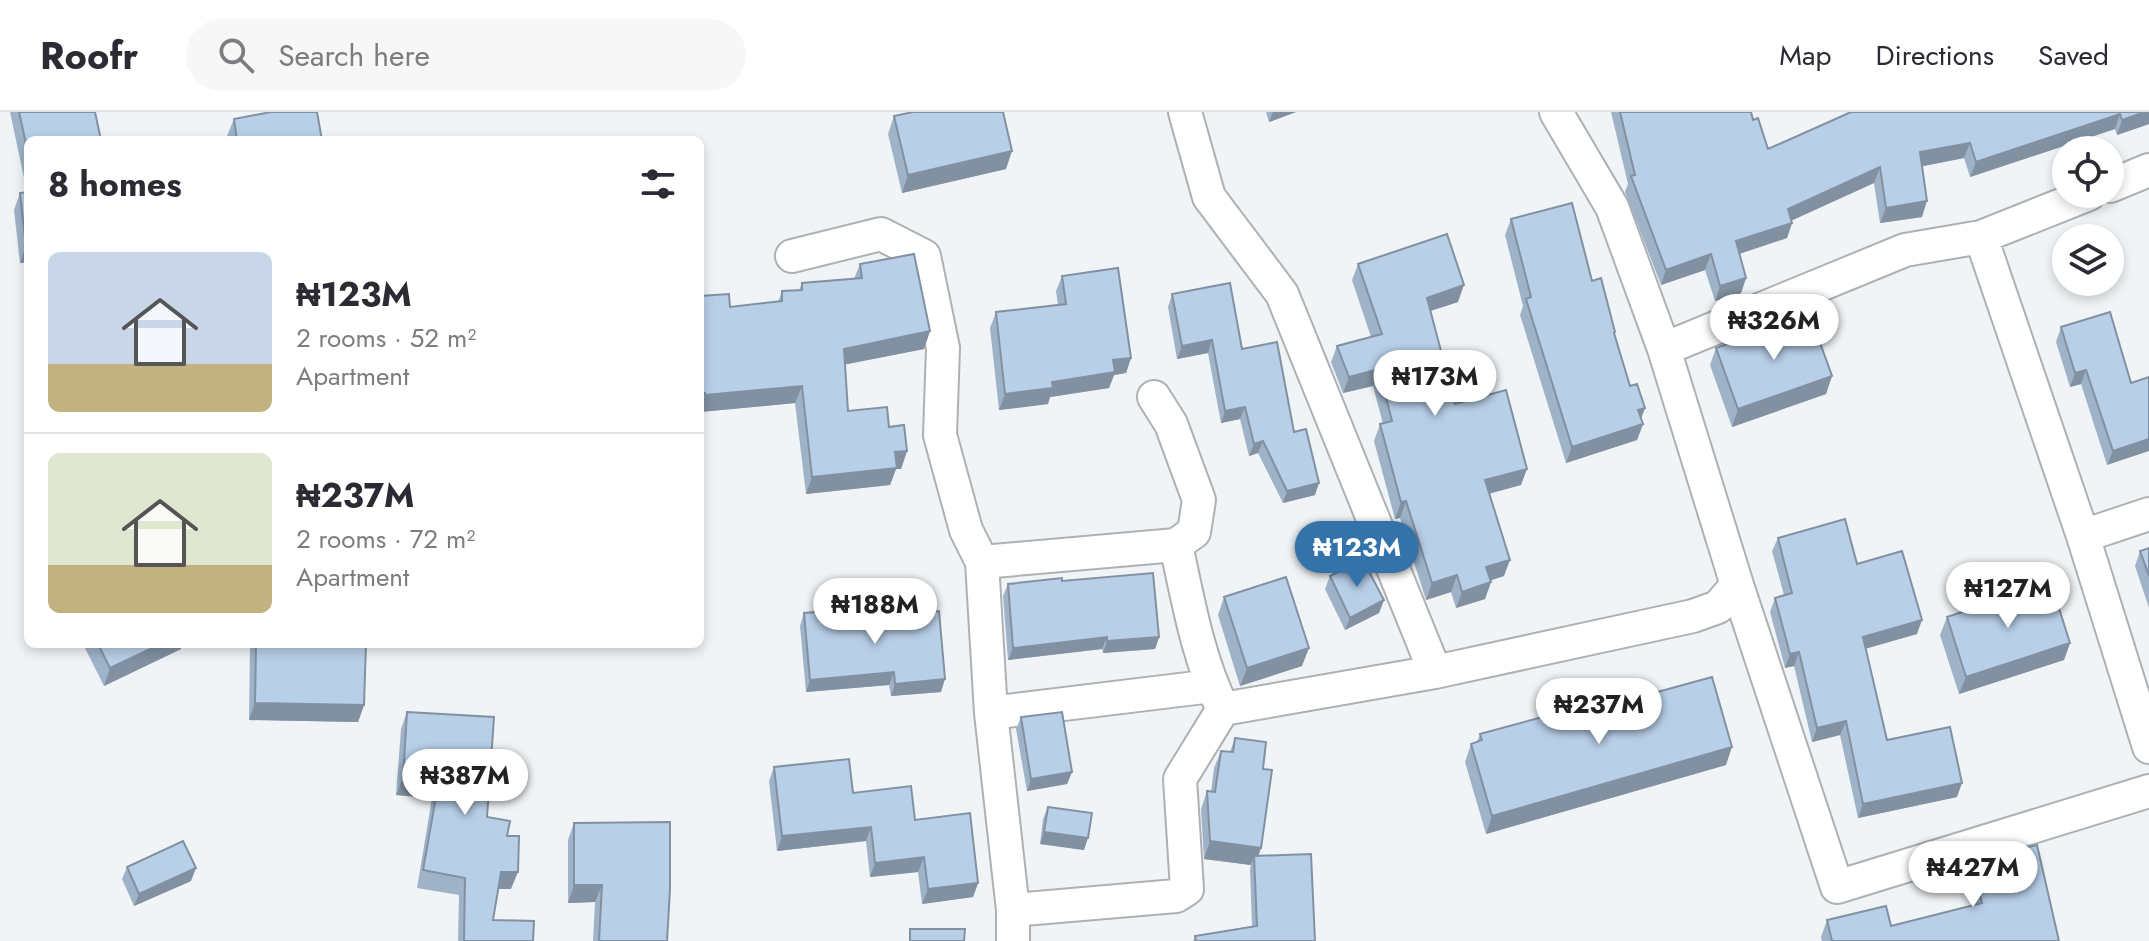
<!DOCTYPE html>
<meta charset="utf-8">
<style>
body{margin:0;font-family:Jost,sans-serif;background:#f7f7f7;color:#2b2b33;height:100vh;display:flex;flex-direction:column;font-size:30px;white-space:nowrap}
*{box-sizing:border-box;margin:0}
p{font-size:26px;color:#7c7c81}
.icon{flex:none;width:44px;height:44px;fill:none;stroke:currentColor;stroke-width:2;stroke-linecap:round;stroke-linejoin:round}
.map{position:relative;flex:1;overflow:hidden}
.panel{position:absolute;left:24px;top:24px;width:680px;height:512px;display:flex;flex-direction:column;background:#fff;border-radius:12px;box-shadow:0 4px 12px #0003}
.panel>*{flex:none}
.buttons{position:absolute;left:2052px;top:24px;display:grid;gap:16px}
.buttons a{display:grid;place-items:center;width:72px;height:72px;border-radius:50%;background:#fff;box-shadow:0 4px 12px #0003;font-size:40px}
.price{position:absolute;translate:-50% -68px;padding:0 18px;border-radius:28px;background:#fff;color:#222;font-size:26px;line-height:52px;filter:drop-shadow(0 2px 4px #0008)}
.price::after{content:'';position:absolute;left:50%;top:48px;width:24px;height:18px;margin-left:-12px;background:inherit;clip-path:polygon(0 0,100% 0,50% 100%)}
.price.current{background:#3373aa;color:#fff}
ul{padding:0;list-style:none}
li{display:flex;align-items:center;gap:24px;height:200px;padding:0 24px}
li+li{border-top:2px solid #e1e1e2}
li span{display:grid;place-items:center;flex:none;width:224px;height:160px;border-radius:12px;color:#555}
li>.icon{margin-inline-start:auto}
span .icon{width:96px;height:96px;fill:#fffc;stroke-width:1}
li b{font-size:34px}
h2{display:flex;justify-content:space-between;align-items:center;height:96px;padding:0 24px;font-size:34px}
header{display:flex;align-items:center;gap:48px;box-sizing:border-box;height:112px;padding:0 40px;background:#fff;border-bottom:2px solid #e1e1e2}
header strong{font-size:38px}
nav{display:flex;gap:44px;margin-inline-start:auto;font-size:28px}
.search{width:560px;height:72px;background:#f7f7f7;display:flex;align-items:center;gap:20px;box-sizing:border-box;padding:0 28px;border-radius:44px;color:#7c7c81;font-size:30px}
.map>svg:first-child{display:block}
.lines{fill:none;stroke-linecap:round;stroke-linejoin:round}
.street-casing{stroke:#aeb1b3;stroke-width:36}
.street{stroke:#fff;stroke-width:32}
.wall{fill:#9eb2c8}
.shaded-wall{fill:#8191a2}
.building{fill:#b8cfe8;stroke:#8191a2;stroke-width:2}
</style>
<header>
<strong>Roofr</strong>
<div class="search"><svg class="icon" aria-label="search" viewBox="0 0 24 24"><circle cx="10" cy="10" r="6"/><path d="M15 15l6 6"/></svg>Search here</div>
<nav><a>Map</a><a>Directions</a><a>Saved</a></nav>
</header>
<div class="map">
<svg width="2149" height="829" viewBox="0 0 2149 829">
<rect width="100%" height="100%" fill="#f1f4f7"/>
<g class="lines">
<defs>
<path id="street" d="M1185,0L1209,85L1282,182L1435,560
M1556,0L1612,95L1664,237L1737,473L1837,775L2149,679
M2110,74L2149,58
M1981,125L2083,424L2149,635
M792,144L881,122L924,144L943,236L940,323L966,418L982,450L991,601L1013,798V829
M1664,237L1905,138L1981,125L2089,82
M2083,424L2149,402
M1176,433C1188,488 1198,547 1223,597L1435,560L1693,504L1718,495L1737,473
M982,450L1176,433L1194,420L1199,388L1171,312L1154,285
M991,601L1212,574
M1013,798L1176,784L1187,777L1180,667L1223,597"/>
</defs>
<use href="#street" class="street-casing"/>
<use href="#street" class="street"/>
</g>
<path class="wall" d="M10,0H95L28,28V150L20,151L14,98L20,81L27,80Z
M1266,0H1296L1269,10Z
M1611,0H1751L1753,8L1768,37L1851,0H2149V12L2117,23L2115,17L1970,65L1964,46L1922,54V105L1880,111L1874,71L1792,108V111L1787,126L1739,142L1746,166L1741,181L1715,189L1705,158L1661,173L1625,80L1628,72Z
M894,4L1006,57L902,81L888,22Z
M234,7L322,28H228L227,24Z
M1511,107L1592,169L1615,220L1614,223L1630,274L1645,296L1641,307L1643,312L1637,328L1566,351L1520,203L1523,194L1505,123Z
M860,152L930,219L924,237L845,252L848,299L889,315L907,339L901,357H896L890,373L806,382L795,291L700,300V184L730,195L778,190L782,179L799,178L802,171L854,167Z
M1358,152L1458,190L1430,199L1455,292L1521,373L1489,382L1504,464L1490,468L1491,470L1485,487L1456,496L1451,480L1426,488L1400,406L1395,407L1374,329L1380,312H1383L1373,274L1343,281L1331,250L1337,234L1371,225L1352,168Z
M1062,164L1131,246L1126,261L1114,263L1109,276L1050,285L1048,292L999,298L990,216L996,200L1058,193L1056,179Z
M1172,182L1242,237L1294,320L1315,383L1283,391L1258,341L1249,344L1240,307L1221,311L1208,241L1177,247L1168,195Z
M2061,215L2131,271L2149,265L2107,353L2081,272L2070,275L2056,230Z
M1716,236L1832,264L1826,282L1732,315L1710,253Z
M1778,426L1857,452L1917,522L1865,536L1887,628L1957,685L1858,706L1840,623L1812,630L1794,554L1785,556L1770,500L1775,486L1784,483L1772,439Z
M2149,436V496L2135,454L2140,439Z
M1330,464L1384,488L1379,501L1345,518L1325,477Z
M1062,469L1159,525L1155,537L1103,541L1102,537L1008,548L1003,484L1008,472Z
M1224,485L1302,554L1240,574L1218,503Z
M804,501L865,507L941,580L891,584L889,573L806,580L800,514Z
M1947,505L2070,531L2064,548L1959,582L1940,523Z
M83,532H182L181,537L104,574Z
M250,532H366L364,593L358,610L249,608Z
M407,600L487,705L507,724L511,777H498L493,808L533,829H458L459,783L417,776L432,686L396,683L401,617Z
M1021,605L1072,660L1067,672L1027,679L1016,617Z
M1548,610L1726,653L1486,722L1465,650L1471,632L1477,630L1480,622Z
M1235,626L1263,657L1261,736L1258,744L1315,829H1193L1195,824L1252,814L1250,757L1251,753L1204,747L1201,697L1207,679L1211,680L1214,656L1221,639L1230,640Z
M774,655L853,681L915,708L978,771L973,785L922,792L918,760L870,765L866,729L777,739L769,669Z
M1048,695L1084,738L1040,732L1043,707Z
M574,711L667,829H593L595,790L568,791V728Z
M1972,748L2059,829H1822L1821,825L1827,808L1891,814L1972,794L1966,765Z
M127,755L191,769L134,794L122,767Z"/>
<path class="shaded-wall" d="M1273,0H1296L1269,10Z
M2145,0H2149V12L2117,23L2122,8Z
M2120,2L2115,17L1970,65L1976,50Z
M1970,31L1964,46L1914,56L1920,40Z
M1012,39L1006,57L902,81L908,63Z
M1880,55L1874,71L1782,113L1788,97Z
M1927,89L1922,105L1880,111L1886,96Z
M1792,111L1787,126L1730,145L1736,129Z
M26,134H28V150L20,151Z
M1711,142L1705,158L1661,173L1666,158Z
M1746,166L1741,181L1715,189L1720,174Z
M1464,173L1458,190L1421,202L1427,186Z
M930,219L924,237L838,254L844,237Z
M1212,228L1208,241L1177,247L1182,234Z
M1131,246L1126,261L1114,263L1109,276L1050,285L1048,292L999,298L1005,282L1052,270L1113,248Z
M1379,257L1373,274L1343,281L1349,265Z
M2086,258L2081,272L2070,275L2075,261Z
M1832,264L1826,282L1732,315L1738,297Z
M802,274L795,291L700,300V296L705,283Z
M705,281L700,294V282Z
M1245,295L1240,307L1221,311L1225,299Z
M1645,296L1639,312L1638,298Z
M1643,312L1637,328L1566,351L1572,335Z
M2149,327V339L2107,353L2113,339Z
M1263,329L1258,341L1249,344L1254,332Z
M907,339L901,357H896L890,373L806,382L812,365L895,340Z
M1527,357L1521,373L1479,384L1485,368Z
M1319,371L1315,383L1283,391L1287,379Z
M1406,389L1400,406L1395,407L1401,390Z
M1510,448L1504,464L1480,472L1486,455Z
M1457,463L1451,480L1426,488L1432,471Z
M1491,470L1485,487L1456,496L1462,480Z
M1384,488L1379,501L1345,518L1350,506Z
M1922,508L1917,522L1858,539L1863,525Z
M1107,525L1102,537L1008,548L1013,536Z
M1159,525L1155,537L1103,541L1107,529Z
M2070,531L2064,548L1959,582L1966,565Z
M161,532H182L181,537L104,574L110,556Z
M1309,536L1302,554L1240,574L1247,556Z
M1799,540L1794,554L1785,556L1790,542Z
M894,560L889,573L806,580L810,568Z
M945,567L941,580L891,584L895,572Z
M255,591L364,593L358,610L249,608Z
M1846,609L1840,623L1812,630L1817,616Z
M1732,635L1726,653L1486,722L1492,704Z
M1072,660L1067,672L1027,679L1031,667Z
M403,666L439,668L432,686L396,683Z
M1962,671L1957,685L1858,706L1863,692Z
M871,715L866,729L777,739L782,724Z
M1044,720L1088,726L1084,738L1040,732Z
M1210,729L1261,736L1255,753L1254,744L1251,753L1204,747Z
M924,745L918,760L870,765L875,751Z
M196,756L191,769L134,794L139,782Z
M501,760H518L511,777H495Z
M978,771L973,785L922,792L928,777Z
M574,773H602L595,790L568,791Z"/>
<path class="building" d="M19,0H95L101,28H28V41Z
M271,0H317L322,28H237L234,7Z
M913,0H1003L1012,39L908,63L894,4Z
M1620,0H1751L1753,8L1758,6L1768,37L1851,0H2145L2122,8L2120,2L1976,50L1970,31L1920,40L1927,89L1886,96L1880,55L1788,97L1792,111L1736,129L1746,166L1720,174L1711,142L1666,158L1631,64L1635,63Z
M28,80V134H26L20,81Z
M1572,91L1592,169L1601,166L1615,220L1614,221L1630,274L1637,272L1645,296L1638,298L1643,312L1572,335L1526,187L1531,185L1511,107Z
M1447,122L1464,173L1427,186L1455,292L1506,278L1527,357L1485,368L1510,448L1486,455L1491,470L1462,480L1457,463L1432,471L1406,389L1401,390L1380,312L1392,309L1379,257L1349,265L1337,234L1382,222L1358,152Z
M914,142L930,219L844,237L848,299L887,295L889,315L904,313L907,339L895,340L897,356L812,365L802,274L705,283V281L700,282V184L729,182L730,195L782,189V179L802,178V171L862,166L860,152Z
M1118,156L1131,246L1113,248L1115,260L1052,270L1053,276L1005,282L996,200L1066,192L1062,164Z
M1230,171L1242,237L1277,230L1294,320L1306,317L1319,371L1287,379L1263,329L1254,332L1245,295L1225,299L1212,228L1182,234L1172,182Z
M2110,200L2131,271L2149,265V327L2113,339L2086,258L2075,261L2061,215Z
M1810,203L1832,264L1738,297L1716,236Z
M1845,407L1857,452L1902,439L1922,508L1863,525L1887,628L1950,615L1962,671L1863,692L1846,609L1817,616L1799,540L1790,542L1775,486L1792,481L1778,426Z
M2149,436V464L2140,439Z
M1363,448L1384,488L1350,506L1330,464Z
M1153,461L1159,525L1107,529V525L1013,536L1008,472L1062,466V469Z
M1286,465L1309,536L1247,556L1224,485Z
M2051,471L2070,531L1966,565L1947,505Z
M864,496L865,507L939,499L945,567L895,572L894,560L810,568L804,501Z
M98,532H161L110,556Z
M256,532H366L364,593L255,591Z
M1712,565L1732,635L1492,704L1471,632L1482,628L1480,622L1546,604L1548,610Z
M407,600L494,605L487,705L510,709L507,724H519L518,760H501L493,808L534,809L533,829H464L465,766L423,758L439,668L403,666Z
M1062,600L1072,660L1031,667L1021,605Z
M1235,626L1266,630L1263,657L1272,658L1261,736L1210,729L1207,679L1215,680L1221,639L1233,640Z
M849,647L853,681L911,674L915,708L970,701L978,771L928,777L924,745L875,751L871,715L782,724L774,655Z
M1048,695L1092,701L1088,726L1044,720Z
M670,710V777L667,829H599L602,773H574V711Z
M183,729L196,756L139,782L127,755Z
M2037,733L2059,829H1832L1827,808L1886,794L1891,814L1982,791L1972,748Z
M1311,742L1315,829H1196L1195,824L1257,814L1254,744Z
M910,817H965L964,829H910Z"/>
</svg>
<div class="buttons">
<a><svg class="icon" aria-label="locate" viewBox="0 0 24 24"><circle cx="12" cy="12" r="6"/><path d="M12 2v4M12 18v4M2 12h4M18 12h4"/></svg></a>
<a><svg class="icon" aria-label="layers" viewBox="0 0 24 24"><path d="M12 4l9 5-9 5-9-5zM3 14l9 5 9-5"/></svg></a>
</div>
<b class="price" style="left:1774px;top:250px">₦326M</b>
<b class="price" style="left:1435px;top:306px">₦173M</b>
<b class="price current" style="left:1357px;top:477px">₦123M</b>
<b class="price" style="left:2008px;top:518px">₦127M</b>
<b class="price" style="left:875px;top:534px">₦188M</b>
<b class="price" style="left:1599px;top:634px">₦237M</b>
<b class="price" style="left:465px;top:705px">₦387M</b>
<b class="price" style="left:1973px;top:797px">₦427M</b>
<section class="panel">
<h2>8 homes<svg class="icon" aria-label="filters" viewBox="0 0 24 24"><path d="M4 7h16M4 17h16"/><circle cx="9" cy="7" r="2"/><circle cx="15" cy="17" r="2"/></svg></h2>
<ul>
<li><span style="background:linear-gradient(#c9d6e8 70%,#c2b280 0)"><svg class="icon" aria-label="home" viewBox="0 0 24 24"><path d="M3 11l9-7 9 7M6 9v11h12V9"/></svg></span><div><b>₦123M</b><p>2 rooms · 52 m²</p><p>Apartment</p></div></li>
<li><span style="background:linear-gradient(#dfe7d0 70%,#c2b280 0)"><svg class="icon" aria-label="home" viewBox="0 0 24 24"><path d="M3 11l9-7 9 7M6 9v11h12V9"/></svg></span><div><b>₦237M</b><p>2 rooms · 72 m²</p><p>Apartment</p></div></li>
</ul>
</section>
</div>
